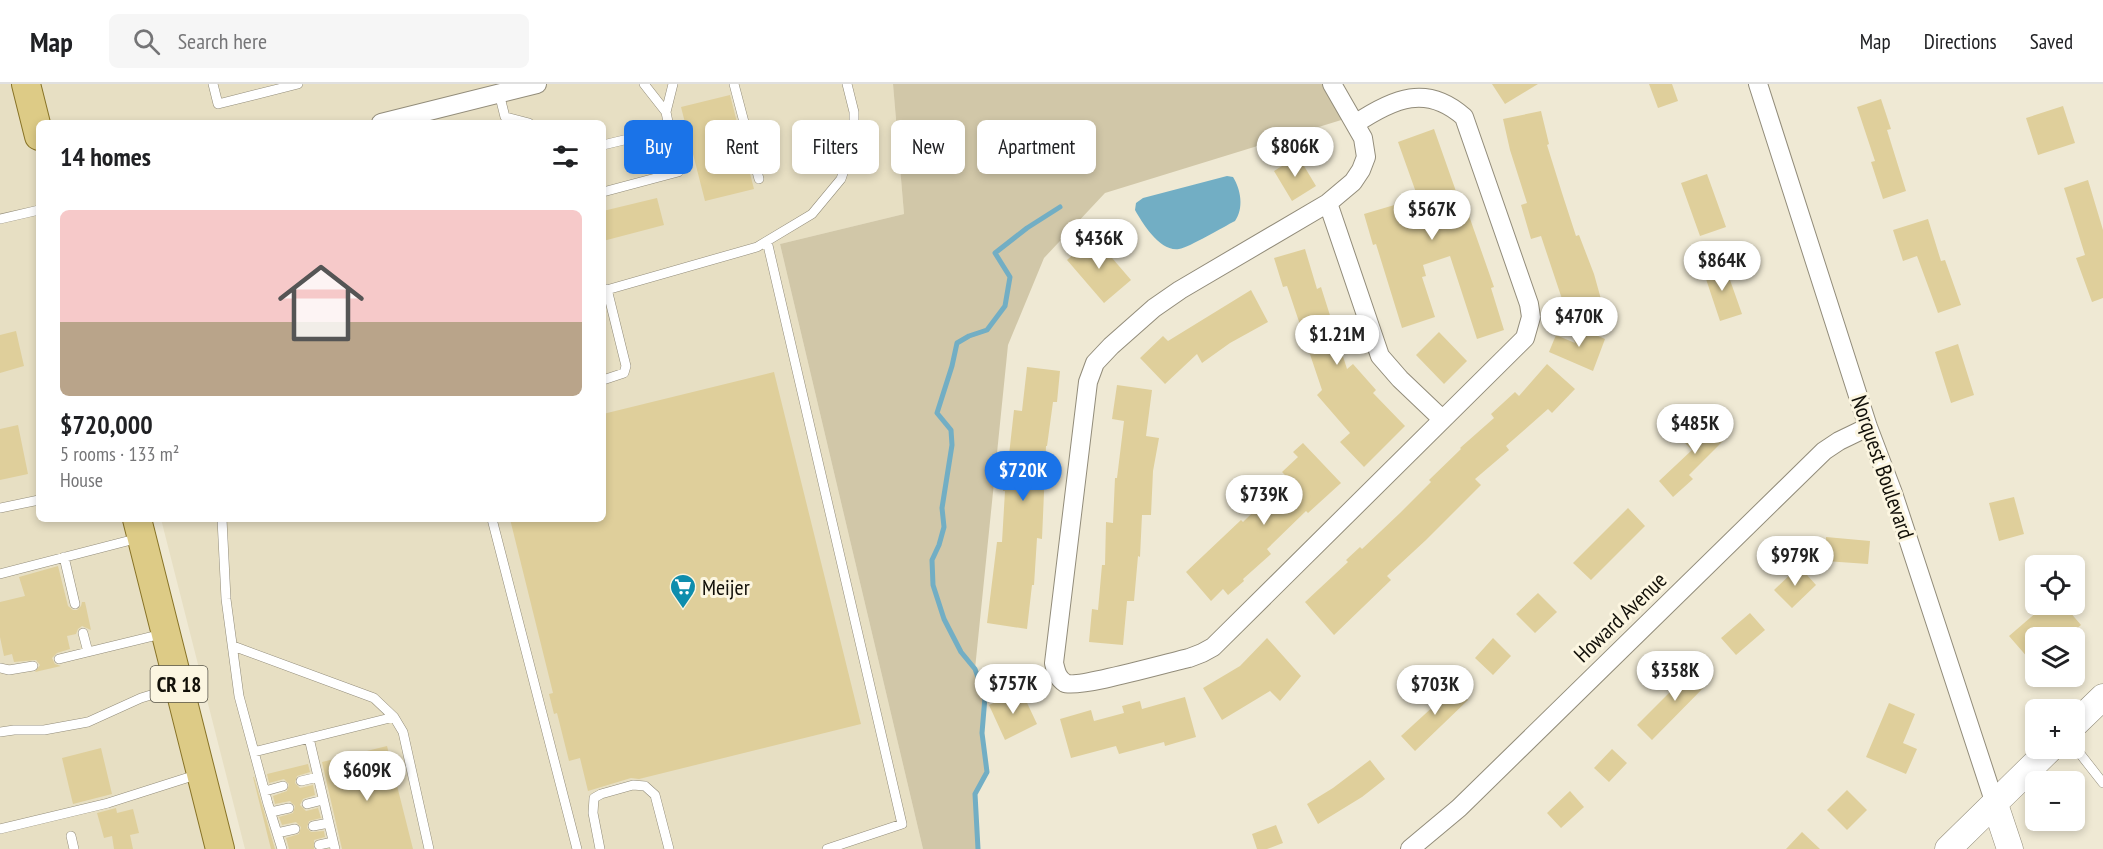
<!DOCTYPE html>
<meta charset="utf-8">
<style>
body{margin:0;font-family:"PT Sans Narrow",sans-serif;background:#f6f6f6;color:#202124;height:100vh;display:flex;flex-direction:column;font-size:22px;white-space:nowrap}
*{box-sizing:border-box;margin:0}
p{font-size:20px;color:#757577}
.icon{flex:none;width:33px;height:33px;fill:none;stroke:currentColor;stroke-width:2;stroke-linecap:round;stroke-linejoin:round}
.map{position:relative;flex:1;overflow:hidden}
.panel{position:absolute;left:36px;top:36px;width:570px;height:402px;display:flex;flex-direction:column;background:#fff;border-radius:9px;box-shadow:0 3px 9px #0003}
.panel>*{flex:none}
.top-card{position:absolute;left:624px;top:36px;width:570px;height:54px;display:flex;gap:12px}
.controls{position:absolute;left:2025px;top:471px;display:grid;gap:12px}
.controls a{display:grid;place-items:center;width:60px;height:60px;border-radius:9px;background:#fff;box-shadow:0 3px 9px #0003;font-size:30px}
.price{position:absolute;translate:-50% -51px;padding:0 14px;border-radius:21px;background:#fff;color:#222;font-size:20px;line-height:39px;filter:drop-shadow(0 2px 3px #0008)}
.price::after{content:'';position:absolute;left:50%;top:36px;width:18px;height:14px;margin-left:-9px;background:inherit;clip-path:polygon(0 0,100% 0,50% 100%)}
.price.active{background:#1a73e8;color:#fff}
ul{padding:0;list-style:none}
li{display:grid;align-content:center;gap:12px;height:318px;padding:0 24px}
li+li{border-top:2px solid #e0e0e0}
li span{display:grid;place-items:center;height:186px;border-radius:9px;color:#555}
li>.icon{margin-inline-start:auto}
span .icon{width:108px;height:108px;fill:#fffc;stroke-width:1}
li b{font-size:26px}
h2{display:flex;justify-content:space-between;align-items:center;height:72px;padding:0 24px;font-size:26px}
.tag{padding:0 21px;border-radius:9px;background:#fff;box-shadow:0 3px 9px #0003;font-size:21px;line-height:54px}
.tag.active{background:#1a73e8;color:#fff}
header{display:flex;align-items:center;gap:36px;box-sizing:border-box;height:84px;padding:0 30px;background:#fff;border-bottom:2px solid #e0e0e0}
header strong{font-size:28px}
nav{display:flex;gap:33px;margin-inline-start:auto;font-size:21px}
.search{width:420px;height:54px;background:#f6f6f6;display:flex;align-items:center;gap:15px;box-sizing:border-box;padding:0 21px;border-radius:9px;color:#757577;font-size:22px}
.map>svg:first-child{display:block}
.built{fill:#e7dfc3}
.green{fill:#d1c7a8}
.water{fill:#72aec4}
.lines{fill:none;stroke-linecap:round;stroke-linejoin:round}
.stream{stroke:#72aec4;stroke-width:5}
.building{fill:#dfcf9b}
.lane-casing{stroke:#928c7a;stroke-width:10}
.street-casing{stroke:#928c7a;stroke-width:20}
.secondary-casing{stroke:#928c7a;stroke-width:27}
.primary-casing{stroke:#887326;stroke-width:30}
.lane{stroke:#fff;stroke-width:9}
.street{stroke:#fff;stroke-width:18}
.secondary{stroke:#fff;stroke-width:26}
.primary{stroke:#ddcb86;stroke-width:28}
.labels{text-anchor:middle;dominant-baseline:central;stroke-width:6;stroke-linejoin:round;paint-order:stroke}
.shield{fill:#fcf6e1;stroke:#58554a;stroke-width:1.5}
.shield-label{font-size:21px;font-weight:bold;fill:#121009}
.street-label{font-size:22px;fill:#121009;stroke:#fcf6e1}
.poi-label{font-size:22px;fill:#121009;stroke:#fcf6e1;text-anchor:start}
</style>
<header>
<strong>Map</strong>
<div class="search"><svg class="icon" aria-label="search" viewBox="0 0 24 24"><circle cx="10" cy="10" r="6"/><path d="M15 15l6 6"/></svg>Search here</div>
<nav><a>Map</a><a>Directions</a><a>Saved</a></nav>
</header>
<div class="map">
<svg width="2103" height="765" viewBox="0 0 2103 765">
<rect width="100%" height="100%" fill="#efe9d4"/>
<path class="built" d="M0,0H893L904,130L780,160L923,765H245L161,435H603V39H39V435H137L220,765H0Z"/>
<path class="green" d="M893,0H1332L1351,33L1105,109L1044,174L1008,261L975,585L985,613L982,649L987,688L975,710L978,765H923L780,160L904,130Z"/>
<path class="water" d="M1227,92L1233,93C1241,106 1244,124 1235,137C1223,143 1190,163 1179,165C1160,168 1143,140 1135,126L1136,119L1143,114Z"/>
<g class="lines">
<path class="stream" d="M978,765L975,710L987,688L982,649L985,613L975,585L961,568L944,535L933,501L932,476L939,461L944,443L942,424L952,361L951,346L937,329L952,282L957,259L969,252L987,246L1005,222L1010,193L995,169L1027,144L1060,123"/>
</g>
<path class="building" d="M1492,0H1538L1505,20Z
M1649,0H1672L1678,17L1658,24Z
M730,11L754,105L705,117L681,23Z
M1881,15L1891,45L1887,46L1906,107L1883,115L1871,78L1875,77L1857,23Z
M2063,22L2075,59L2038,71L2026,34Z
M1541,27L1549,60L1547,61L1562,109L1576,152L1579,151L1594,190L1604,226L1569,236L1541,152L1531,155L1521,121L1527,119L1510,66L1503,35Z
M1434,45L1464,130L1468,129L1494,203L1491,204L1504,246L1477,255L1450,172L1423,181L1426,192L1422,193L1435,233L1402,244L1376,160L1373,161L1364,130L1418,114L1398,58Z
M1298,72L1316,102L1292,117L1274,87Z
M1707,90L1726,143L1700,152L1681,99Z
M2088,96L2103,146V214L2092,218L2076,174L2085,171L2064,104Z
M657,114L664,141L603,157V127Z
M1928,135L1941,177L1945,176L1961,221L1938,229L1917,172L1903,177L1893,146Z
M1094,153L1131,196L1104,219L1067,176Z
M1305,165L1317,205L1321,203L1347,285L1353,280L1376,306L1373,309L1405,342L1364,383L1340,358L1350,349L1317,311L1322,306L1287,202L1283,203L1274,174Z
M1724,179L1742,230L1720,237L1703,186Z
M1251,206L1268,238L1230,259L1202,279L1197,270L1165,300L1140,274L1163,252L1168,257Z
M1569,239L1605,255L1593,287L1549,268L1556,251L1575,259Z
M16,247L24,282L0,289V251Z
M1439,248L1467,277L1444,300L1416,271Z
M1958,260L1974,311L1951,319L1935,268Z
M1547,280L1575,305L1552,329L1548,325L1506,362L1509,366L1475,395L1481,401L1426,456L1387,492L1391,496L1334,551L1305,518L1348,478L1346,476L1360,463L1362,465L1400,429L1431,398L1429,396L1461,365L1460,364L1494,334L1491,330L1515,308L1519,312Z
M1027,283L1060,287L1057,318H1053L1047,362H1046L1042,455L1037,454L1034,501H1032L1027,545L987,539L997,458H1002L1005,407H1003L1006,371H1009L1014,326L1022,327Z
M774,288L861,640L639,695L631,694L588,707L580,674L569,677L557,629L554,630L549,610L553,609L510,435H603V330Z
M1117,301L1152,306L1146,352L1159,354L1153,387L1151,431H1142L1140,473L1138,472L1134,517H1127L1123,561L1089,558L1092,525L1098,526L1102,481H1105L1106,438L1113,439L1115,394H1117L1124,337L1112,335Z
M1714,331L1731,349L1689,391L1693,395L1673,413L1659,397L1692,366L1685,359Z
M18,341L28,390L0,396V345Z
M1303,359L1341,399L1308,429L1306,427L1267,465L1271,470L1243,495L1244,497L1228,511L1223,505L1211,517L1186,488L1241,436L1243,438L1288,394L1282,388L1298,373L1293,368Z
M2014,413L2024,450L1999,457L1989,419Z
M1628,424L1645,442L1591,496L1573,479Z
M1826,453L1870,457L1868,480L1825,477Z
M58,482L68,522L73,526H77L81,522L82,518H85L91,546L82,542L78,545L76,550L67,552L70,565L57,569L52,574L55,580L61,582L35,588L40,581L36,576L14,578L12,570L4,572L0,553V518L25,512L19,493Z
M1799,482L1816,501L1792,524L1774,506Z
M1538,509L1557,528L1535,549L1516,530Z
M2046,520H2063L2081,541L2066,554H2036V583L2009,552Z
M1750,529L1765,546L1736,571L1721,554Z
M1267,554L1301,592L1280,617L1270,607L1222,636L1203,604L1240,582Z
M1493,554L1511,572L1493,591L1475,574Z
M1699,579L1713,594L1652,656L1637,641Z
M1451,598L1468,616L1415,667L1401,652L1436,620L1433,616Z
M1021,606L1037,640L1005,656L989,621Z
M1185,613L1196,653L1165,662L1164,658L1119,670L1116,662L1071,674L1060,635L1091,626L1094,637L1124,629L1122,622L1140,617L1142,625Z
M1889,619L1915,630L1903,659L1917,665L1906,690L1866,673Z
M387,662L413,765H342L322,678Z
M101,664L112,710L73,720L62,674Z
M1612,665L1627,679L1609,698L1594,684Z
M1370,676L1385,695L1362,713L1318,740L1307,720L1333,704Z
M308,680L310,688L297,692L295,699L300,704L313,701L315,711L303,715L300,721L306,727L318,724L321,734L309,737L307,744L311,748L324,747L325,753L314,756V765H289L286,754L299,750L301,743L296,738L282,741L279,733L293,729L295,722L290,717L275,720L273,712L287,707L289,700L284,695L269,699L267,690Z
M253,693H254L275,765H271Z
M1847,706L1867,726L1847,746L1827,726Z
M1570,707L1584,723L1561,744L1547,729Z
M116,724L117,729L133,725L139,749L130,751L133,765H114L112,752L104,754L97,729Z
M1276,741L1283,759L1267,765H1257L1252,750Z
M1802,748L1820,765H1786Z"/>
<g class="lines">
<defs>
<path id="lane" d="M213,0L218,20L298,0
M644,0L666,28L673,0
M734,0L759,95
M499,9L505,33L529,39
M603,61L670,45
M603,108L678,88L666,28
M0,135L39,126
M767,157L902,740L827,765
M603,207L757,163L812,130L841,95L854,57V28L847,0
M603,296L624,289L626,282L607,205
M0,424L39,416
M222,435L226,515L239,612L268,720L282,765
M492,435L577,765
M64,473L75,520
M0,490L139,454
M83,549L88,568
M233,562L374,614L394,633L403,648L429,765
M59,575L162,550
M0,584L9,586L33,582
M0,648L14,646H44L88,638L141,614L177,603
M309,654L335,765
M2074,662L2103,699
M254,668L394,633
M301,697L318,693
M265,707L283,702
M307,720L323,716
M271,728L289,724
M313,742L329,739
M0,745L108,719L199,690
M277,749L295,745
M71,752L74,765
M319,761L333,758
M600,765L593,729L594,714L601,710L633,701L645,702L655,711L669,765"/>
<path id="street" d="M1332,0L1363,54L1366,73L1361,86L1353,98L1328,119L1180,206L1154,224L1111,262L1095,279L1088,298L1054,579C1056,587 1057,594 1065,599C1077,605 1170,578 1189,574L1202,569L1213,563L1525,254L1531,233L1529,220L1464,33C1427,0 1394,14 1355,40
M1758,0L1868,343L1893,409L1995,720
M381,39L537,0
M1328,119L1380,272L1400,295L1442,335
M1410,765L1459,724L1824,367L1839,357L1868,343"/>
<path id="secondary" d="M2074,641L2103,613
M1995,720L2010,765
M1948,765L2051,664"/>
<path id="primary" d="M26,0L39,52
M137,435L220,765"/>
</defs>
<use href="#lane" class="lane-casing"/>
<use href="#street" class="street-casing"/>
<use href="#secondary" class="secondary-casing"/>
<use href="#primary" class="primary-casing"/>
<use href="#lane" class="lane"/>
<use href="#street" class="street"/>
<use href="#secondary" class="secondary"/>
<use href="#primary" class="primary"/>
</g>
<defs>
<symbol id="supermarket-pin" viewBox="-11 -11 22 30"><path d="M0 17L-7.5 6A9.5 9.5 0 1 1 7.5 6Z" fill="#0e8dad" stroke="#fcf6e1"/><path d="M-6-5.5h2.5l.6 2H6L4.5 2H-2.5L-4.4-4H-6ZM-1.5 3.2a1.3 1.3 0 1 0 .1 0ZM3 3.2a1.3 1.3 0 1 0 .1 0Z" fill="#fff"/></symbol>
</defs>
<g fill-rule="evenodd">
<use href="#supermarket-pin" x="668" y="488" width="30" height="40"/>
</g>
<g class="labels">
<rect class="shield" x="150.5" y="582" width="57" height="36" rx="4.5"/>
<g class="shield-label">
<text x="179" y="600">CR 18</text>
</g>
<g class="street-label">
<text transform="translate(1883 383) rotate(71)">Norquest Boulevard</text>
<text transform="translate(1620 533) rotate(-44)">Howard Avenue</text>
</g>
<g class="poi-label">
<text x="702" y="503">Meijer</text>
</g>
</g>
</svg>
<div class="controls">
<a><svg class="icon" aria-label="locate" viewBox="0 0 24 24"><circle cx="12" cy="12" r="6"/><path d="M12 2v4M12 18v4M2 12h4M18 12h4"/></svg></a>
<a><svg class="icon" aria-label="layers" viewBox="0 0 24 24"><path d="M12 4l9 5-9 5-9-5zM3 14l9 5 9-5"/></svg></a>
<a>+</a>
<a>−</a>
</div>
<b class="price" style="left:1295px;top:94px">$806K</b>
<b class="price" style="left:1432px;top:157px">$567K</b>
<b class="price" style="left:1099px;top:186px">$436K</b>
<b class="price" style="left:1722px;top:208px">$864K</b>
<b class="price" style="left:1579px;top:264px">$470K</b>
<b class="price" style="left:1337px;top:282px">$1.21M</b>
<b class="price" style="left:1695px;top:371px">$485K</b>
<b class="price active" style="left:1023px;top:418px">$720K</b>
<b class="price" style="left:1264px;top:442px">$739K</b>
<b class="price" style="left:1795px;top:503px">$979K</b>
<b class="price" style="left:1675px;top:618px">$358K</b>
<b class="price" style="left:1013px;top:631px">$757K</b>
<b class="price" style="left:1435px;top:632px">$703K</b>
<b class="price" style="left:367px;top:718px">$609K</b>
<div class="top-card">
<a class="tag active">Buy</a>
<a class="tag">Rent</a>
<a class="tag">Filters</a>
<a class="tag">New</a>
<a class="tag">Apartment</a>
</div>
<section class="panel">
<h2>14 homes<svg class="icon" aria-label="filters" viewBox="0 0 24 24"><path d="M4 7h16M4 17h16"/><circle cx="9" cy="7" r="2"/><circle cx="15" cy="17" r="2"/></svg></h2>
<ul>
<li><span style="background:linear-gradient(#f6c9c9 60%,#b9a48a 0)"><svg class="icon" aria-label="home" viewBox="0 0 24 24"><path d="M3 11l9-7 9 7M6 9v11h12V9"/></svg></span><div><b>$720,000</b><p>5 rooms · 133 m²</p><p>House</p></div></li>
</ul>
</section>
</div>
